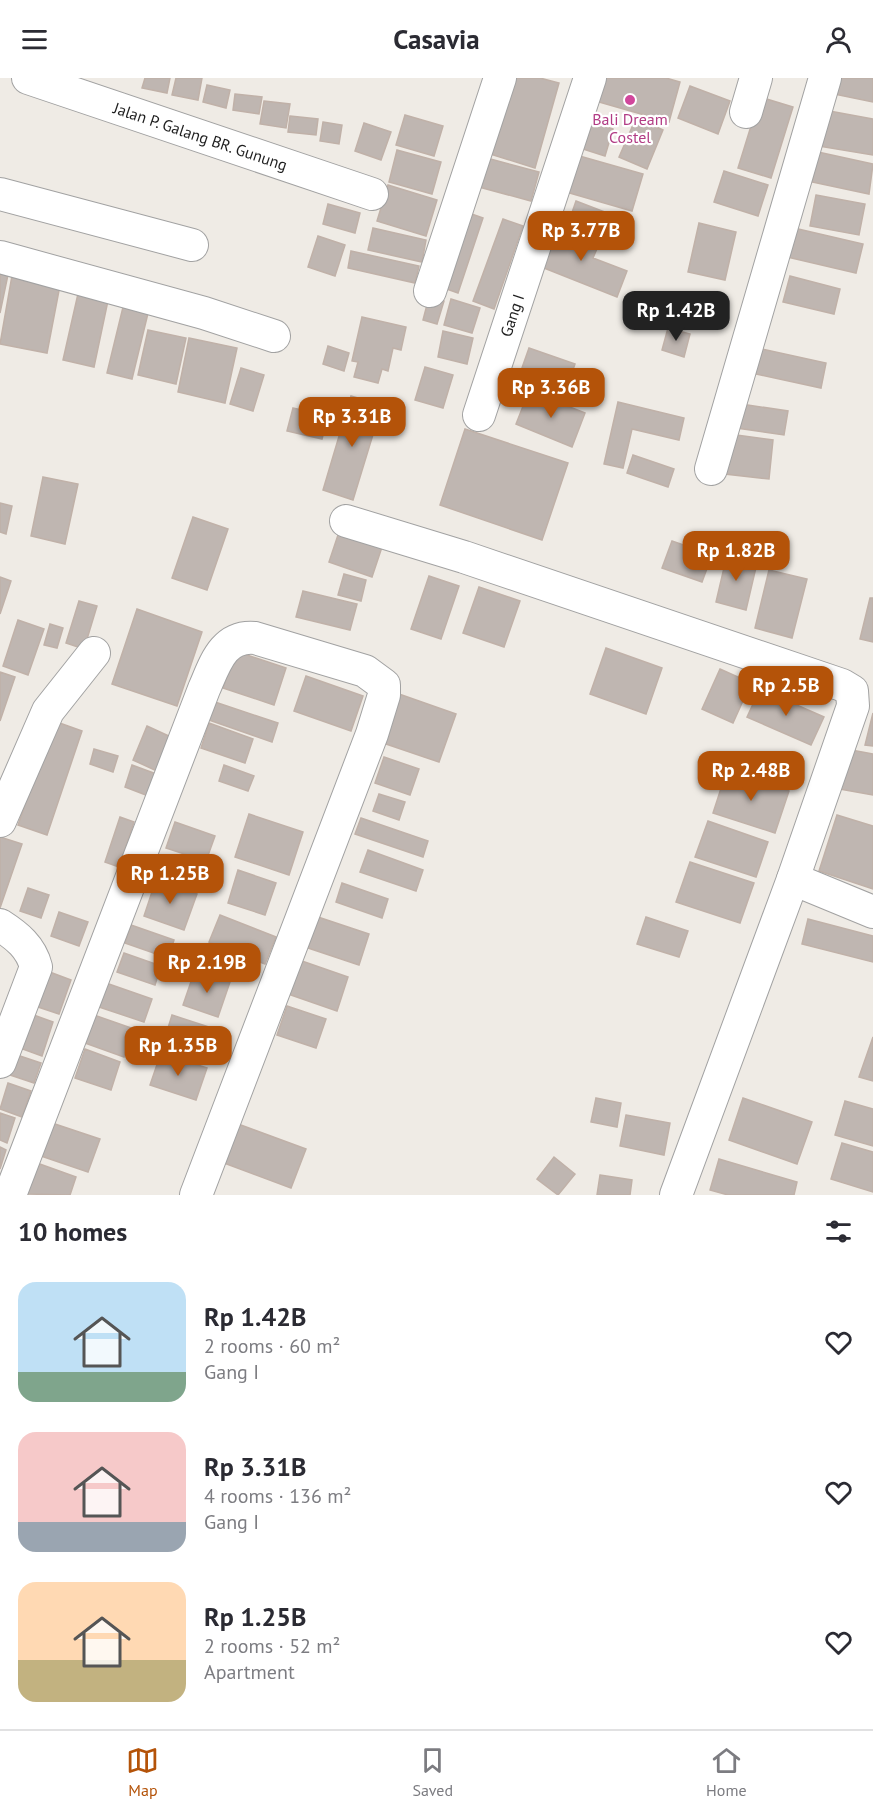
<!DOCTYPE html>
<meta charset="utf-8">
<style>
body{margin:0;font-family:"PT Sans",sans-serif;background:#f2f2f3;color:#2b2b33;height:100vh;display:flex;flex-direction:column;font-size:22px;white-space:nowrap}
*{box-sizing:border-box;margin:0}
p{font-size:20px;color:#7c7c81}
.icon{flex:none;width:33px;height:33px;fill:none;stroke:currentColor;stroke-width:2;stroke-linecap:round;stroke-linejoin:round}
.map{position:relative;height:1117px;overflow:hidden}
.drawer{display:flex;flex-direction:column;background:#fff;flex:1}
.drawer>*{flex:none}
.price{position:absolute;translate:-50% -51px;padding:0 14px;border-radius:12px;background:#b45309;color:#fff;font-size:20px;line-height:39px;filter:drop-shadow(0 2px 3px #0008)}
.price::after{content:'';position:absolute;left:50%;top:36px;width:18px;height:14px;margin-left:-9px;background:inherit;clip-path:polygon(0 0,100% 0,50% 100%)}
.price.current{background:#222;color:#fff}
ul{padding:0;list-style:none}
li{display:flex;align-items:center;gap:18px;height:150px;padding:0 18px}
li span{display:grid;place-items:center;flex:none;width:168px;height:120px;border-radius:18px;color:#555}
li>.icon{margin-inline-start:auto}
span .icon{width:72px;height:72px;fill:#fffc;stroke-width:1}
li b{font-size:26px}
h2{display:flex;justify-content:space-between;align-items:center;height:72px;padding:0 18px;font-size:26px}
header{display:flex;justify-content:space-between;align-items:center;height:78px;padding:0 18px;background:#fff;font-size:27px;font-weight:800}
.dock{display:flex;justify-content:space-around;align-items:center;height:84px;border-top:2px solid #e1e1e2;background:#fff;font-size:16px;color:#7c7c81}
.dock a{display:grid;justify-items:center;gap:3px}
.dock .current{color:#b45309}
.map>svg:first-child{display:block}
.building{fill:#bfb6b1;stroke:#c0b1a8;stroke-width:1.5}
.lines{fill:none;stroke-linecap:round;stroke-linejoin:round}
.minor-casing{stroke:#a2a2a2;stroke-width:34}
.minor{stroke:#fff;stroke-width:32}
.hotel-dot{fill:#d1479c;stroke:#fff;stroke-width:2}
.labels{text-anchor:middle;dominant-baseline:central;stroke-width:4.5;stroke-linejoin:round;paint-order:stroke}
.hotel-label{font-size:16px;fill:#b23c85;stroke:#fff}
.street-label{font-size:16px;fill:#1e1e1e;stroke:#fff}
</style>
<header><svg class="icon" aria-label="menu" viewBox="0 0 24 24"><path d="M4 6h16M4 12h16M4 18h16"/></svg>Casavia<svg class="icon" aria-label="person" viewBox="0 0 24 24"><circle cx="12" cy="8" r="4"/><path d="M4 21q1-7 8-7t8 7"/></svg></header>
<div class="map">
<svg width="873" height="1117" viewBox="0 0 873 1117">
<rect width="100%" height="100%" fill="#efebe5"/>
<path class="building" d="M145,0H170L167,15L142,10Z
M176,0H202L198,22L172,17Z
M508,0H540L559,5L535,90L487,75Z
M598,0H666L680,4L669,44L592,22Z
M832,0H873V24L829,15Z
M207,7L230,12L226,30L203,24Z
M690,8L730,23L718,56L678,40Z
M235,16L262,19L259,36L233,32Z
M760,19L793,29L771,100L738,90Z
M264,23L290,26L286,50L260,46Z
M824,32L873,41V77L818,68Z
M405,37L443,48L434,78L396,67Z
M290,38L318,41L316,57L288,54Z
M636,40L663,52L647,91L619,79Z
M323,44L342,47L339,66L320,63Z
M591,44L613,51L605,78L583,71Z
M364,45L391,54L381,82L355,73Z
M397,72L441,84L432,116L389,104Z
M818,74L873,86L869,116L812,104Z
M576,77L643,96L632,133L566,114Z
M483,79L539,94L531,123L475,108Z
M724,93L768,107L758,138L714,124Z
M388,107L437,122L426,158L377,143Z
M816,117L865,126L859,157L810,148Z
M576,123L628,143L619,169L567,149Z
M328,126L360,135L355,155L323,146Z
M466,134L483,140L458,215L441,209Z
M503,141L523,148L494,231L473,223Z
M699,145L736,154L725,202L688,194Z
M554,148L599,166L593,180L627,193L617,219L539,188Z
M373,150L426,162L422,184L368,172Z
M794,150L863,166L856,195L787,179Z
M318,158L345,167L335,198L308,189Z
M351,173L419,188L415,205L348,190Z
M0,185L10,187L0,235Z
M13,192L61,202L47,275L0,266Z
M790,198L840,211L834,236L783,224Z
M80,207L110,213L94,289L63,282Z
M429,219L444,223L437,246L423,242Z
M125,221L150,227L132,301L107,295Z
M451,221L480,230L472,255L444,247Z
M362,239L406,249L401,272L393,270L388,293L382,291L378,305L354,299L358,284L352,283Z
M668,250L690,256L684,279L662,272Z
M148,252L186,260L176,306L138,297Z
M443,253L473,260L467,286L438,279Z
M189,260L237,270L225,325L178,314Z
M328,268L349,275L344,293L323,286Z
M529,270L575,286L563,320L517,304Z
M757,270L826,285L821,310L751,295Z
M425,289L453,297L443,330L415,322Z
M241,290L264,297L253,333L230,326Z
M529,313L585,335L572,369L516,346Z
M351,318L382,327L353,422L323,412Z
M618,324L684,340L679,362L632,351L623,390L604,386Z
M741,326L788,333L784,357L737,350Z
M293,330L328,338L322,361L287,353Z
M465,351L568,385L542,462L440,427Z
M729,356L773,362L769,401L725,396Z
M633,377L674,391L668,409L627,395Z
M43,399L78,406L65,466L31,458Z
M0,425L12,428L6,456L0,454Z
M193,439L228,451L207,512L172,500Z
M339,454L382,469L372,499L329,484Z
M672,463L712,477L702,504L662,490Z
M727,477L757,485L746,532L716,524Z
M769,492L807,501L792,560L755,550Z
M344,496L366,502L361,523L338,517Z
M429,498L459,508L441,561L411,551Z
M0,499L11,503L0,536Z
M479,509L520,523L504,569L463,555Z
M303,513L357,526L350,552L296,539Z
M870,520H873V564L860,561Z
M79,523L97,528L84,571L66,565Z
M137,531L202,554L177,628L112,606Z
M18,542L44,551L28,597L3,588Z
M50,546L63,550L57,570L44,567Z
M606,570L662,590L646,636L590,616Z
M235,573L286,590L274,627L223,610Z
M720,591L751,605L733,645L702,631Z
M0,594L15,599L0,643Z
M306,598L363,618L351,653L294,633Z
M760,611L824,639L811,667L747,639Z
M399,616L456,636L439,684L383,665Z
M215,624L278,645L272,664L209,642Z
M873,635V668L865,667Z
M54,643L82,653L47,757L18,747Z
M209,645L253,661L245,685L201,670Z
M147,648L173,660L159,694L133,682Z
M94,671L118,678L113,694L90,686Z
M846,671L873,676V717L839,711Z
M384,679L419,691L410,717L375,705Z
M132,687L159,697L151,719L125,709Z
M224,687L254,698L248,713L219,703Z
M727,692L789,713L775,755L713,735Z
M379,716L405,724L399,742L373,733Z
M249,736L303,754L289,797L235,779Z
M837,737L873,748V811L819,793Z
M120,739L134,744L119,789L105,784Z
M361,740L428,763L423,779L355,756Z
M708,743L768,764L756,799L695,779Z
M175,744L215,758L206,783L166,770Z
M0,759L22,766L0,830Z
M368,772L423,792L416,813L360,794Z
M690,784L754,805L740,845L676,824Z
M238,792L276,805L265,837L228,825Z
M156,802L197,816L184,852L144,838Z
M342,805L388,821L382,840L336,824Z
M28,810L49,817L41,840L20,833Z
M59,834L88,844L79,868L51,858Z
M220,837L276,859L265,886L209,864Z
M318,839L369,856L359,887L308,870Z
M646,839L688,853L679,879L637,866Z
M808,841L873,858V884L802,866Z
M131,847L174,862L168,880L125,865Z
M124,875L161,888L155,907L117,894Z
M299,882L348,899L337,933L288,916Z
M195,892L230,904L218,939L183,927Z
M47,893L71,902L59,936L35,928Z
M106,905L152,921L144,944L99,929Z
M287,928L326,941L316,970L277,957Z
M31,936L53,944L42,978L20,970Z
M94,937L134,951L124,979L85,965Z
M172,937L215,951L206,978L164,963Z
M873,959V1003L859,999Z
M85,971L120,984L111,1012L75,1000Z
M161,975L207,990L196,1022L150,1007Z
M17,977L41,985L34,1005L10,997Z
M8,1005L31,1013L22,1039L0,1031Z
M596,1020L621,1025L617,1049L591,1044Z
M743,1020L812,1044L797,1086L729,1062Z
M845,1023L873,1031V1068L835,1057Z
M0,1035L15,1040L7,1065L0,1062Z
M626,1037L670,1045L664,1077L620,1068Z
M230,1043L306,1071L291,1110L216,1082Z
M52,1045L100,1061L88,1094L41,1078Z
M842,1065L873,1074V1114L831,1101Z
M0,1069L6,1072L0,1091Z
M554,1079L575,1096L558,1117L537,1101Z
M719,1081L797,1104L794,1117H728L710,1112Z
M37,1085L76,1099L70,1117L27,1116Z
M600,1097L632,1102L630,1117H597Z"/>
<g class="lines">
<defs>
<g id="minor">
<path id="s1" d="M28,0L372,116"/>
<path d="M746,34L756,0"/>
<path d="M0,116L192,167"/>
<path d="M0,179L204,235L274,258"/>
<path d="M430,213L500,0"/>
<path id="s2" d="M479,337L590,0"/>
<path d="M711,391L825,0"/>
<path d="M346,443L464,479L842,607L852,613L853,628L793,801L676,1117"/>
<path d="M0,743L48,633L94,575"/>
<path d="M793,801L873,834"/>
<path d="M0,847C17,858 31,869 36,889L0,984"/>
<path d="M10,1117L204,611C215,586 223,557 255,560L365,593L384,607V617L372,656L196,1117"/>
</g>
</defs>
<use href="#minor" class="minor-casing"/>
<use href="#minor" class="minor"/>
</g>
<circle class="hotel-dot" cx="630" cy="22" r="6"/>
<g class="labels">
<g class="hotel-label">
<text x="630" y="41">Bali Dream<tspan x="630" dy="18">Costel</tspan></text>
</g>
<g class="street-label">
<text stroke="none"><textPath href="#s1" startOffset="182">Jalan P. Galang BR. Gunung</textPath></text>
<text stroke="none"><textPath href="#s2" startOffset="105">Gang I</textPath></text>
</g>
</g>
</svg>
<b class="price" style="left:581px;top:184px">Rp 3.77B</b>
<b class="price current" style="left:676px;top:264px">Rp 1.42B</b>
<b class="price" style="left:551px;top:341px">Rp 3.36B</b>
<b class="price" style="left:352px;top:370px">Rp 3.31B</b>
<b class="price" style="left:736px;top:504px">Rp 1.82B</b>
<b class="price" style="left:786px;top:639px">Rp 2.5B</b>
<b class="price" style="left:751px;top:724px">Rp 2.48B</b>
<b class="price" style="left:170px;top:827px">Rp 1.25B</b>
<b class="price" style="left:207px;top:916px">Rp 2.19B</b>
<b class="price" style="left:178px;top:999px">Rp 1.35B</b>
</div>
<section class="drawer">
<h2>10 homes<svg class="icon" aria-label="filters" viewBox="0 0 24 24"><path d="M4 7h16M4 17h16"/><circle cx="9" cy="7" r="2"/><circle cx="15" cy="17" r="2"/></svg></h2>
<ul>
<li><span style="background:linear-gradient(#bfe0f5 75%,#7fa58c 0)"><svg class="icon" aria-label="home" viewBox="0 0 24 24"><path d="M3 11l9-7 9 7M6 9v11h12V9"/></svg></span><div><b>Rp 1.42B</b><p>2 rooms · 60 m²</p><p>Gang I</p></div><svg class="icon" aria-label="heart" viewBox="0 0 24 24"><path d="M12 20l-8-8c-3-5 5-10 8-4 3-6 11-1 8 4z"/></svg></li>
<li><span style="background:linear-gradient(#f6c9c9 75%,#9aa5b1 0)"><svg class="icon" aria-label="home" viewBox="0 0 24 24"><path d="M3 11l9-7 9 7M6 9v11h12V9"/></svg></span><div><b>Rp 3.31B</b><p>4 rooms · 136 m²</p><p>Gang I</p></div><svg class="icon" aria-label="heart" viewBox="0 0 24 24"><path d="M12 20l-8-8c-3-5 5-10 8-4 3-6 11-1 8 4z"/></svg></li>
<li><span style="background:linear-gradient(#ffd9b3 65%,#c2b280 0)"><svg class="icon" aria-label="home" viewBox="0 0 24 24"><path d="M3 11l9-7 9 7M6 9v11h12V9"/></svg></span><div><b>Rp 1.25B</b><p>2 rooms · 52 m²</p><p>Apartment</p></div><svg class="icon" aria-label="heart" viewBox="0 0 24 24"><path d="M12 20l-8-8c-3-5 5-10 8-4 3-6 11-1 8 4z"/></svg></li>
</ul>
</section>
<nav class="dock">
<a class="current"><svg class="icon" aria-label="map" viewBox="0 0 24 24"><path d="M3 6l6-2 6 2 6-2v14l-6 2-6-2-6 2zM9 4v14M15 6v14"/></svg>Map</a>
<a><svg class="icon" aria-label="saved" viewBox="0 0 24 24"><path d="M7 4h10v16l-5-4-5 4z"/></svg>Saved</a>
<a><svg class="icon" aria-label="home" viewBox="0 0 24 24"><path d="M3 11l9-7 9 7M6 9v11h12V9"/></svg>Home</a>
</nav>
